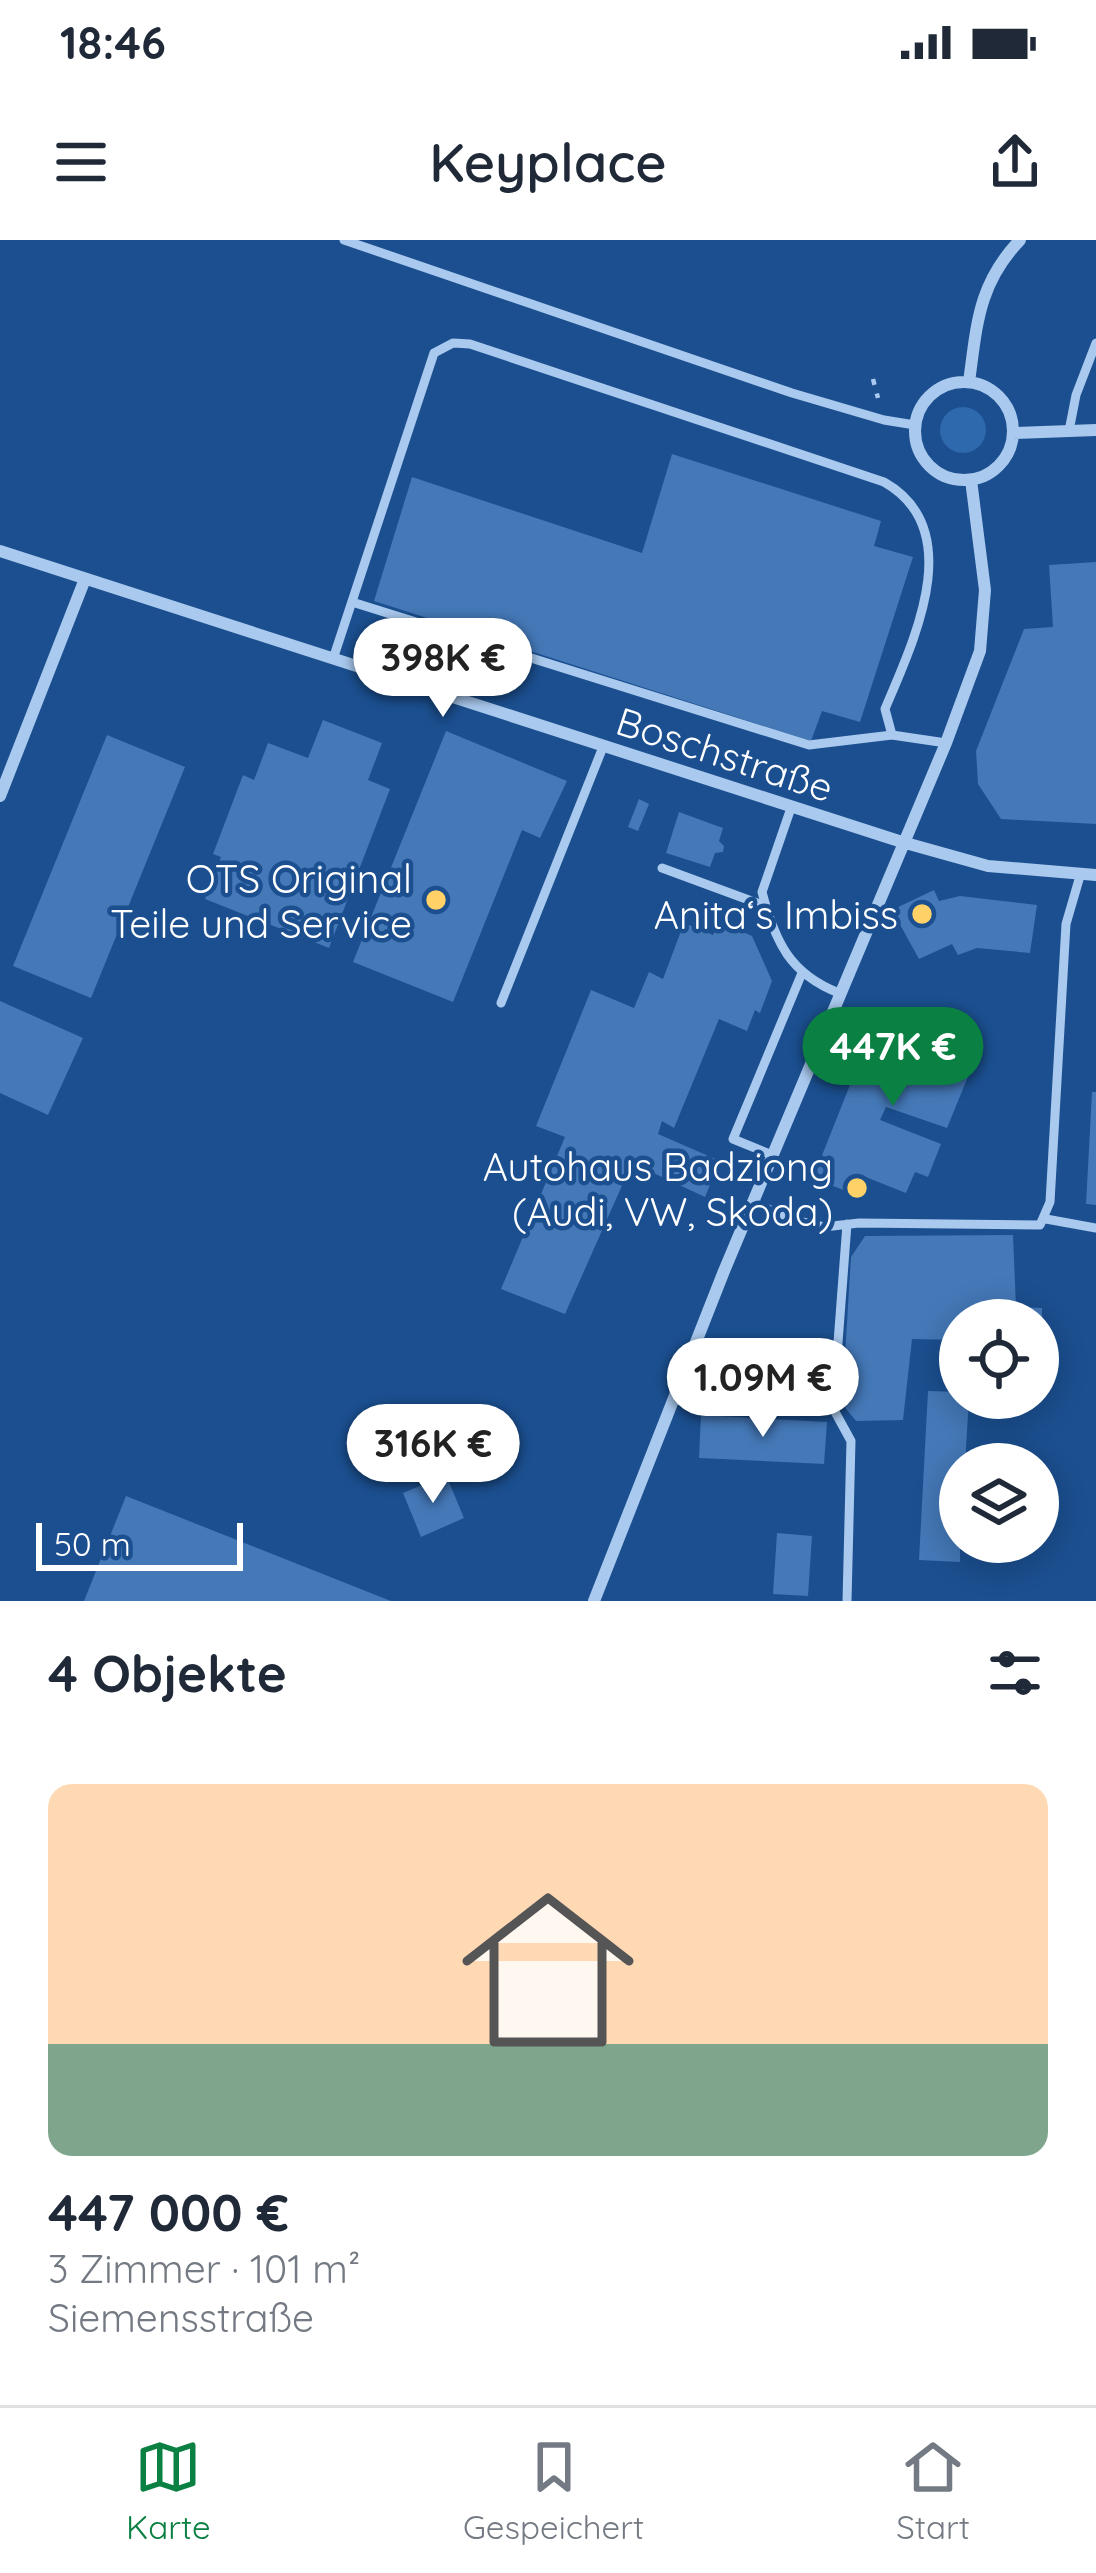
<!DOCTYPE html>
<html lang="de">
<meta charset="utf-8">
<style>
body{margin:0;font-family:Quicksand,sans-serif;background:#f2f2f3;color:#1f2937;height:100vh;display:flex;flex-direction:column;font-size:45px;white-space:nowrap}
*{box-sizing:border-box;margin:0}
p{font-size:39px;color:#747a83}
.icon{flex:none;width:66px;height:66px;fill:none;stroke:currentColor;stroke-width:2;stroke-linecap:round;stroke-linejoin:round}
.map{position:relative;height:1361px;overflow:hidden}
.sheet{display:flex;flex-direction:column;background:#fff;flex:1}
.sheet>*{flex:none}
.buttons{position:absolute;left:939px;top:1059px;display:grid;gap:24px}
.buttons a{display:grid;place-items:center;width:120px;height:120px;border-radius:50%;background:#fff;box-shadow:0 6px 30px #0003;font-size:60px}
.scale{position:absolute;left:36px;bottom:30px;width:207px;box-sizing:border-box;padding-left:12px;border:6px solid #fff;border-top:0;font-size:33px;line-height:42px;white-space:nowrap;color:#fff;-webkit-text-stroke:9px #1b4f8f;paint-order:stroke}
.price{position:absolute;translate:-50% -102px;padding:0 27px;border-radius:42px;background:#fff;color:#222;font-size:39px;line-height:78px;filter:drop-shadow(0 3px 6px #0008)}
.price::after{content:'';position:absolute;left:50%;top:72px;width:36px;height:27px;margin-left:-18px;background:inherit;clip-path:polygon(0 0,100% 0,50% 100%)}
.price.on{background:#0b8043;color:#fff}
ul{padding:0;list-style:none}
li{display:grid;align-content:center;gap:24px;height:636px;padding:0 48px}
li span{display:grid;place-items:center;height:372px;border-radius:24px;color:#555}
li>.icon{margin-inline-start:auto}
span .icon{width:216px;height:216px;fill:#fffc;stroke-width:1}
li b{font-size:51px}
h2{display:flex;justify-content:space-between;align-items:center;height:144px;padding:0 48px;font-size:51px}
.status{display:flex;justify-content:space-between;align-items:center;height:84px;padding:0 60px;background:#fff;direction:ltr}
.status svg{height:33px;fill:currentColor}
header{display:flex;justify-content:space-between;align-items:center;height:156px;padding:0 48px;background:#fff;font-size:54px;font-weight:600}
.menu{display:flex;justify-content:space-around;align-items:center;height:168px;border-top:3px solid #e0e1e3;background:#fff;font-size:33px;color:#747a83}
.menu a{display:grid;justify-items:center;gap:6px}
.menu .on{color:#0b8043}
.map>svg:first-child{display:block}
.green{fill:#2e69ad}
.building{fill:#4478b7}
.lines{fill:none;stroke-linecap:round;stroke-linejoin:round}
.path{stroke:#a9c9ee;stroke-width:4.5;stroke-dasharray:6 9;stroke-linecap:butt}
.service{stroke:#a9c9ee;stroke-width:9}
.minor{stroke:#a9c9ee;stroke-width:12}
.poi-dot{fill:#ffd166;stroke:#1b4f8f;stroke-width:4.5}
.labels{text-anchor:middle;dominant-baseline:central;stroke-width:9;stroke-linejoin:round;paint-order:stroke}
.street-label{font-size:39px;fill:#fff;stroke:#1b4f8f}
.poi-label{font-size:39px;fill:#fff;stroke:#1b4f8f;text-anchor:end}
</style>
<div class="status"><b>18:46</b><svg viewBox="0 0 49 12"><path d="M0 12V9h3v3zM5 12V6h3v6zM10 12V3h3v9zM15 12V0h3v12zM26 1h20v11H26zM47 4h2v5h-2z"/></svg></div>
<header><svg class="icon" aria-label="menu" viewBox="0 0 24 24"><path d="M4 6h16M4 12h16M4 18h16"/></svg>Keyplace<svg class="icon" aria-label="share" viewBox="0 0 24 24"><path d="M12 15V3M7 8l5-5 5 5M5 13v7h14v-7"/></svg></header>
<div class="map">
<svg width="1096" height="1361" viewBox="0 0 1096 1361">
<rect width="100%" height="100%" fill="#1b4f8f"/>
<path class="green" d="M940 190a23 23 0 1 1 46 0a23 23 0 1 1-46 0Z"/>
<path class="building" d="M672,214L881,281L874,306L913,317L860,482L822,471L811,501L374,361L412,237L642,313Z
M1096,322V584L1001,579L978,544L976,511L1024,389L1053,387L1049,325Z
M323,480L382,503L368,540L390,549L329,708L205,659L221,617L213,614L243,535L254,540L268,503L308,518Z
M446,491L567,541L540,598L522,590L453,762L353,722Z
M107,495L185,527L91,758L13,726Z
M639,559L649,564L638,591L628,587Z
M679,572L723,588L719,601L724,606L723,612L715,613L710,627L666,613Z
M934,650L939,661L960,656L1037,665L1030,713L977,708L958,715L952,704L919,719L892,670Z
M719,681L752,696L772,741L760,773L755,770L747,791L719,779L674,888L662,881L658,894L720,921L705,957L632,923L565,1074L501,1049L565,897L536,886L591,750L634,768L649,732L663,739L684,683L713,695Z
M0,761L83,798L48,875L0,853Z
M877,777L976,817L947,888L886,867L880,880L941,904L928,937L915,932L906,953L858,934L851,953L813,938Z
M1092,852H1096V965L1086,964Z
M1013,995L1016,1067L1042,1068V1080H960V1100L912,1099L903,1180L856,1181L842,1164L851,1017L865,996Z
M928,1151L960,1152V1158H969L965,1224H960V1322L919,1320Z
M701,1175L827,1182L824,1224L699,1218Z
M446,1235L464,1278L421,1297L403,1253Z
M126,1256L391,1361H84Z
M777,1293L812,1296L808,1356L773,1354Z"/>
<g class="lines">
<path class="path" d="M873,139L878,158"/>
<path class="service" d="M344,0L792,153L884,180L915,185
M1069,191L1076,155L1096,103
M352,362L809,505L892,495
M333,419L434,113L453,103L470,104L884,242C969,290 912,404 885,469L892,495L946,503
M791,568L762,652C775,702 790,734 839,753
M662,628L765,666
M501,763L603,507
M772,915L733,899L802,733
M752,962L794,980L824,987L859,983L1040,985L1050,962L1066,684L1080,636
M1046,979L1096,988
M847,984L834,1155V1170L851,1201L847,1361"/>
<path class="minor" d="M969,142C977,84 978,44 1020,0
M915 191a49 49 0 1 1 98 0a49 49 0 1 1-98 0Z
M1013,193L1096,190
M0,311L902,602L988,626L1096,635
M0,556L85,339
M594,1361L724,1031L946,503L980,411L985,350L971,240"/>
</g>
<g class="poi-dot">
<circle cx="436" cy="660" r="12"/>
<circle cx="922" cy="674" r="12"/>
<circle cx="857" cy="948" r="12"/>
</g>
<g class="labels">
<g class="street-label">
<text transform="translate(725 514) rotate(18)">Boschstraße</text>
</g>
<g class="poi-label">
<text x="412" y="638">OTS Original<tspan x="412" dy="45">Teile und Service</tspan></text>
<text x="898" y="674">Anita‘s Imbiss</text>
<text x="833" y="926">Autohaus Badziong<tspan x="833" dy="45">(Audi, VW, Skoda)</tspan></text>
</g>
</g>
</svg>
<div class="buttons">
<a><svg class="icon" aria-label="locate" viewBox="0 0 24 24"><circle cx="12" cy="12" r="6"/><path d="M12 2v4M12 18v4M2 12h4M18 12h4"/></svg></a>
<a><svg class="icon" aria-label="layers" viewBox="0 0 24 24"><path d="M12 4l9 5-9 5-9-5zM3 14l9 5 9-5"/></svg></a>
</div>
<div class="scale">50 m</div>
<b class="price" style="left:443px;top:480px">398K €</b>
<b class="price on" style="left:893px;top:869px">447K €</b>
<b class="price" style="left:763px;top:1200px">1.09M €</b>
<b class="price" style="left:433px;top:1266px">316K €</b>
</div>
<section class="sheet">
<h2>4 Objekte<svg class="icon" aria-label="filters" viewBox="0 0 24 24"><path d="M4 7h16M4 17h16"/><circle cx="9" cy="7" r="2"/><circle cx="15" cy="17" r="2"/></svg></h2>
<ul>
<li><span style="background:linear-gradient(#ffd9b3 70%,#7fa58c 0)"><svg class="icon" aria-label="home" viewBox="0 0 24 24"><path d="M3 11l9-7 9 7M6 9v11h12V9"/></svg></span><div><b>447 000 €</b><p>3 Zimmer · 101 m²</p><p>Siemensstraße</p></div></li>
</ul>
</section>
<nav class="menu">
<a class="on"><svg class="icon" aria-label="map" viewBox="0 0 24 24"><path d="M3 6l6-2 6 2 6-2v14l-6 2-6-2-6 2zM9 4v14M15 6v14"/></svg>Karte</a>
<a><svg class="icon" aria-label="saved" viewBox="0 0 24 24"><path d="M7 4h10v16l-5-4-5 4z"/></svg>Gespeichert</a>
<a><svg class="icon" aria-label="home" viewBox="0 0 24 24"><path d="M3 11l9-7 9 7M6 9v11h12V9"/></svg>Start</a>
</nav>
